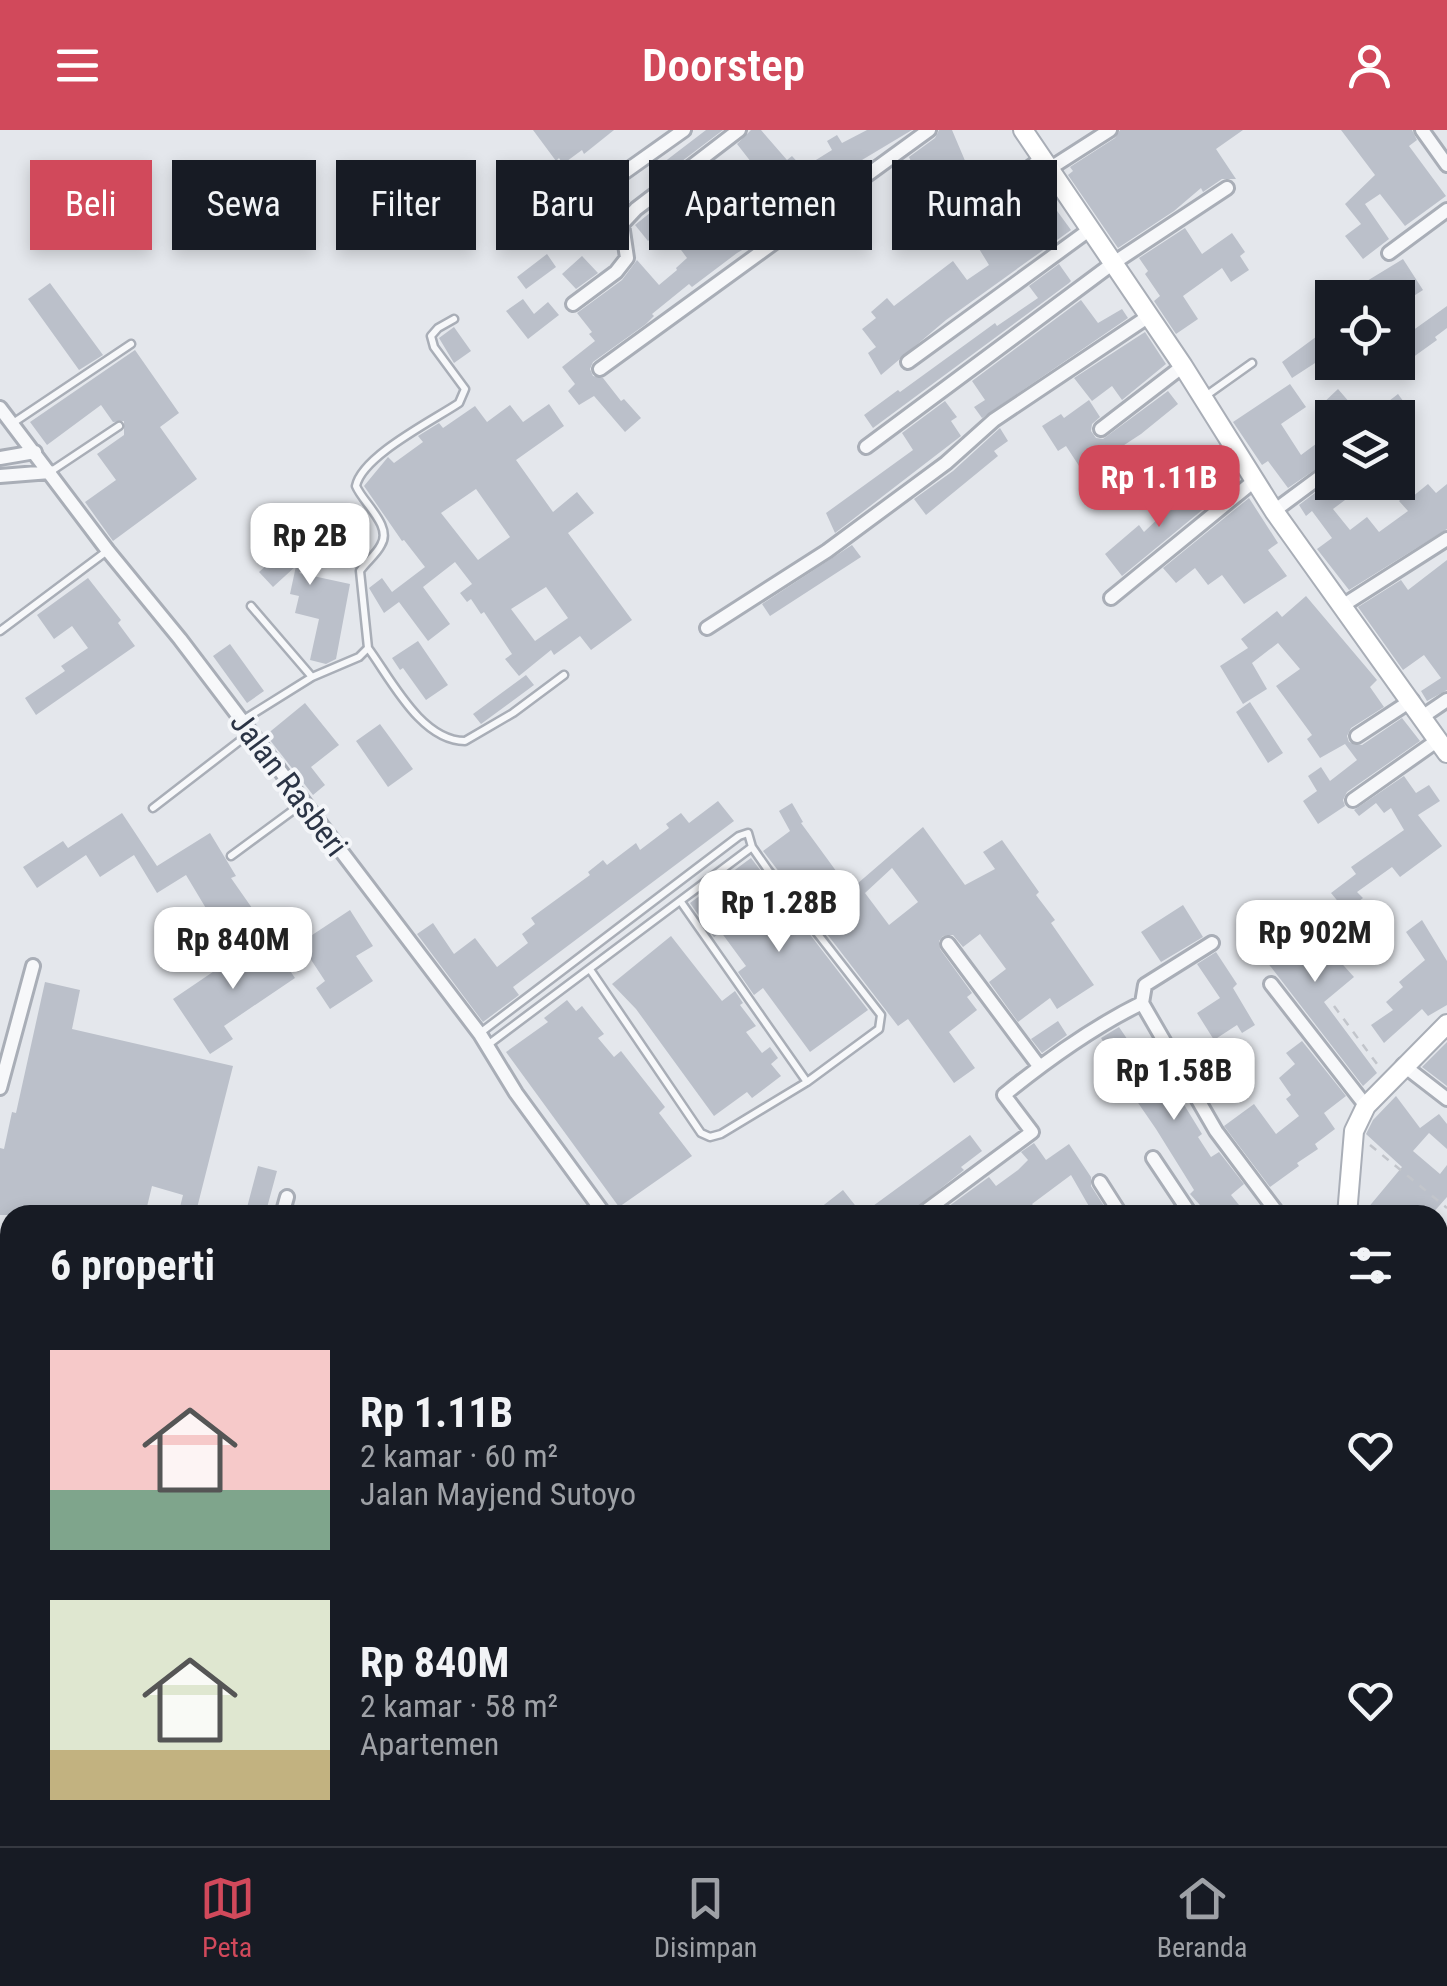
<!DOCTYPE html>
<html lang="id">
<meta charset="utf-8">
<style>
body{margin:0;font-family:"Roboto Condensed",sans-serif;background:#242831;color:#f1f3f6;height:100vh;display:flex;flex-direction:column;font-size:38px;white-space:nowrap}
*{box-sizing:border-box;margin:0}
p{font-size:32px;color:#9ea1a6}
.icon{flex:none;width:55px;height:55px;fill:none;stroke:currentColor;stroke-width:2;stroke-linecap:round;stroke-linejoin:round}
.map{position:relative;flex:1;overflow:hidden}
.side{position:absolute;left:0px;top:1075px;width:1448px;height:642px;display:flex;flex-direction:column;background:#171b24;border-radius:30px 30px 0 0;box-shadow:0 5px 15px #0003}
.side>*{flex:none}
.hud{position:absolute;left:30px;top:30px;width:1388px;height:90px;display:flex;gap:20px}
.tools{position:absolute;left:1315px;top:150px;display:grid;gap:20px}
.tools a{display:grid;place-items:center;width:100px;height:100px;border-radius:0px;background:#171b24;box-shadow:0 5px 15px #0003;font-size:50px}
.price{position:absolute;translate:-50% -85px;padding:0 22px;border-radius:20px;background:#fff;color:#222;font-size:32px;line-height:65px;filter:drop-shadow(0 2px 5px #0008)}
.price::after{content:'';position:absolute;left:50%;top:60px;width:30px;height:22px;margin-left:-15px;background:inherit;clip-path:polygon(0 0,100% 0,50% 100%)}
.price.current{background:#d1495b;color:#fff}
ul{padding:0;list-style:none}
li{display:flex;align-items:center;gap:30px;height:250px;padding:0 50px}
li span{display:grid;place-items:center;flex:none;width:280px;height:200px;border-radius:0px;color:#555}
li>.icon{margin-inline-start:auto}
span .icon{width:120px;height:120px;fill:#fffc;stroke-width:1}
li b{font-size:42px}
h2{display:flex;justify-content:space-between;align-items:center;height:120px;padding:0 50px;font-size:42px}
.chip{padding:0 35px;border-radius:0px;background:#171b24;box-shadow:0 5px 15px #0003;font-size:35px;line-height:90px}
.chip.current{background:#d1495b;color:#fff}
header{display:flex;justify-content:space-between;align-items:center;height:130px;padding:0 50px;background:#d1495b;color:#fff;font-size:45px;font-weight:600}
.tab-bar{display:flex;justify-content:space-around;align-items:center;height:140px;border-top:2px solid #363941;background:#171b24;font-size:28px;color:#9ea1a6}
.tab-bar a{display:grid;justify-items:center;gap:5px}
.tab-bar .current{color:#d1495b}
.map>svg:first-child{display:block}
.building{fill:#bbc0ca;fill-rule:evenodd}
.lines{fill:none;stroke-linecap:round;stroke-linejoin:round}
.lane-casing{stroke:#a9aeb7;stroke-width:11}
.street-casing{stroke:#a9aeb7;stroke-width:18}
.secondary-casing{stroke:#a9aeb7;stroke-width:22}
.path{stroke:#c2c5cb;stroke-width:2.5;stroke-dasharray:8 8;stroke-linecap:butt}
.lane{stroke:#f7f8fa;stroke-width:6}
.street{stroke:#f7f8fa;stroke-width:12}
.secondary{stroke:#fff;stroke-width:18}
.labels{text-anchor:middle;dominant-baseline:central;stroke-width:8;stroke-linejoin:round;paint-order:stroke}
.street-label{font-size:32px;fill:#2b3445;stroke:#f4f6f9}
</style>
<header><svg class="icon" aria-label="menu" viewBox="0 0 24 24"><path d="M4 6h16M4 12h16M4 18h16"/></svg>Doorstep<svg class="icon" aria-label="person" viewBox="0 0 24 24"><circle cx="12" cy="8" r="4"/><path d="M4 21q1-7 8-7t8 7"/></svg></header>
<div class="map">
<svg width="1447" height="1716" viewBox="0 0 1447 1716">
<rect width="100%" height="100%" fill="#e4e7ec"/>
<path class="building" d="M533,0H614L584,24L582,20L563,34L559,28L556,31Z
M706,0H723L661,47L655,39Z
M751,0H761L787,30L792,26L803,38L832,20L827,11L837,5L842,13L867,0H912L857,33L859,36L829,54L832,58L796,84L793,79L759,107L761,109L737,123L692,157L689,154L652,184L654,186L646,194L593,232L590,239L593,246L603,248L621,271L624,269L641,288L625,302L594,266L579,275L568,261L575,254L562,237L595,211L589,204L592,202L577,183L622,150L637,130L659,155L677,140L676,138L687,128L664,97L648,111L635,95L693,48L708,66L684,86L710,120L730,107L725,96L747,84L727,58L755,37L737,14Z
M939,0H952L966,33L920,51L909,27L935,8Z
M1120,0H1243L1216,19L1236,49H1222L1203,62L1201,58L1174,81L1118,118L1068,45L1073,41L1070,37L1115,8Z
M1341,0H1412L1417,10L1409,16L1446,66L1405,96L1380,64L1365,74L1389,109L1363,129L1345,106L1361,94L1345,74L1375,45Z
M987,41L994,52L958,80L949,68Z
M1033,48L1071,100L946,190L881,245L868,223L876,217L862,199L876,188L871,182L887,168L894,176L953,131L967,150L989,135L973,109L1000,92L991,80Z
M622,62L630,71L614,88L612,96L600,106L587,90Z
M1185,98L1202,124L1232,103L1245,122L1240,126L1249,140L1231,152L1222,138L1183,166L1198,189L1176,204L1154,171L1160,166L1145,144L1148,141L1139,128Z
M547,124L556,137L526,159L517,147Z
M582,126L598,143L576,159L562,144Z
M1403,129L1423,160L1398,176V168H1371L1362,154Z
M1059,134L1071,151L1069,153L873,298L864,285L898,260L900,262L995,193L997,196L1038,168L1029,156Z
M50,153L103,225L79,240L28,169Z
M523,169L534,184L548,172L559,185L528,209L506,181Z
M1081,170L1098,193L1122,179L1128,188L982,288L974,277L985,270L972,251Z
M1447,176V198L1435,207L1437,210L1398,238V211Z
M1332,195V222L1292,248L1282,232Z
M454,197L471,221L454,233L439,208Z
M1145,202L1166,234L1122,270L1112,256L1092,271L1074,248Z
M135,220L179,283L160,297L197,349L113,411L85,372L116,350L97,324L124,305V291L113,292L101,275L47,315L30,292Z
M1290,254L1306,277L1281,294L1301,325L1332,302V328L1288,358L1268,331L1262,335L1233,292Z
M1338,259L1363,288H1328L1319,277Z
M1168,261L1178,274L1141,304L1083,342L1066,316L1058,321L1042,296L1061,284L1064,288L1089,270L1100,287L1092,294L1091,301L1096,308L1103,309Z
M1398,264L1412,283L1398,293V288H1367Z
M945,271L957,287L951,291L961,306L835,403L826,383L913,320L902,303Z
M549,274L564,296L516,330L553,382L577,362L594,383L568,403L632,490L591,520L580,506L554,525L551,520L519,546L505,529L512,524L484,482L481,484L471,469L467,472L460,463L472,454L455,432L423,457L450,494L428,511L399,472L384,483L369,458L382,448L392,462L425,437L404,410L402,411L364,356L388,327L394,333L423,312L418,306L439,293L443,298L475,276L487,292L510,275L523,292ZM476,359L510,407L478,430L441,383ZM546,457L568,488L535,511L511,479Z
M1000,298L1008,311L994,321L998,326L926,385L914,369L953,341Z
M1332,350L1344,352L1353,364L1333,379L1350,400L1367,387L1379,402L1408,381L1399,371L1408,363L1412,367L1428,354L1436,363L1447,354V399L1349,460L1317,419L1332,408L1312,381L1306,386L1299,375Z
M1192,356L1203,368L1219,356L1224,362L1122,446L1105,424L1139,395L1144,402Z
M1249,368L1278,413L1268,420L1287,446L1244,474L1222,445L1208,455L1195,438L1176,453L1163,438Z
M298,388L326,420L299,443L350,454L336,529L326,534L310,530L319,489L295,483L299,466L290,464L296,436L273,457L259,442L281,422L272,411Z
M852,415L861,427L770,486L762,474Z
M1447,430V560L1427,571L1421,561L1441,548L1424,525L1403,540L1358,477L1401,450L1408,460Z
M88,448L121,490L118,493L135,516L36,585L25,568L65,541L61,536L88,518L72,496L54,509L37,485Z
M1306,466L1377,550L1370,557L1384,577L1351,598L1347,606L1349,612L1362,615L1402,588L1420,611L1347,662L1343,670L1345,676L1318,694L1303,671L1317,661L1308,646L1321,637L1330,651L1357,630L1345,614L1320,628L1307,609L1312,605L1276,556L1300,539L1278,513L1252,533L1267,559L1243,574L1220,536L1248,518L1241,509L1277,481L1282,487Z
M418,511L448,555L426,570L403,538L400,540L392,528Z
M230,514L264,561L247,573L213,526Z
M526,545L534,555L481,594L473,584Z
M1250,572L1283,623L1268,633L1236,582Z
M305,573L339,615L311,637L325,655L313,665L266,605Z
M380,594L413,639L388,657L356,611Z
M1404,646L1416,663L1429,655L1440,671L1418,685L1442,716L1400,747L1392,737L1357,762L1363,768L1346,781L1331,763L1356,744L1351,737L1404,700L1391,678L1384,683L1376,673L1359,686L1354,680Z
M718,671L734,691L513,857L519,865L483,892L417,804L433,793L454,824L475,808L497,837L528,813L522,804L535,794L531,788L590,745L588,742L603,730L607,735L636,713L640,720L669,698L666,694L681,683L689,693Z
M792,673L803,692L801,693L850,760L923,697L965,755L995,739L983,722L1002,710L1039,762L1036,765L1055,790L1051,793L1094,855L1057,879L1050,868L1018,892L989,852L1006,839L980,804L963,817L953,805L943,806L939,811L940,819L972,863L967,867L977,880L949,902L975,938L954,953L908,889L898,896L763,721L790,701L779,681ZM892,738L918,772L889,795L865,763Z
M122,683L157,736L210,703L236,746L231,748L252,778L215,804L201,784L207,780L186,745L157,763L134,725L100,747L86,725L37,758L23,737L63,711L68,718Z
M751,728L868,880L810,922L763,858L754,865L738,842L746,836L721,802L714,807L690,773Z
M1183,775L1203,807L1161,832L1141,802Z
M350,780L373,816L356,826L373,851L330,879L316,858L325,851L300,813Z
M1296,783L1354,847L1324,872L1377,943L1363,956L1257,819Z
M1422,790L1447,831V875L1428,886L1422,879L1384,913L1371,895L1393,880L1386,872L1403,857L1399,852L1425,830L1406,802Z
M266,806L295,848L224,896L233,909L210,924L173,869Z
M671,806L722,871L735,861L743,873L740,875L756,896L746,902L762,923L770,917L778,928L771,934L781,946L752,968L747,962L714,986L636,879L612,854Z
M1216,822L1237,854L1233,858L1255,895L1242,903L1237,895L1214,910L1197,883L1220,868L1197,834Z
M45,852L80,860L72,899L233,936L196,1082L180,1077L183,1065L152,1056L145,1085H0V1018L4,1019L12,982L16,983Z
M567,870L576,881L582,876L604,904L598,908L614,927L621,921L665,977L659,983L692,1026L619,1077L506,922L548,892L544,888Z
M1058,891L1067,905L1042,923L1031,909Z
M1119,897L1136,922L1152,911L1187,971L1183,973L1202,1004L1198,1007L1211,1027L1219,1022L1244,1054L1231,1065L1247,1085H1209L1190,1064L1194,1060L1156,999L1099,916L1104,913L1101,908Z
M1302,911L1346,966L1324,983L1335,999L1315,1014L1318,1019L1297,1033L1299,1036L1270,1057L1224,996L1254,974L1276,1004L1299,986L1286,969L1291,965L1279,948L1295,934L1286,923Z
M1447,912V956L1422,937Z
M1396,966L1420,998L1439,984L1447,994V1019L1429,1003L1413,1021L1440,1044L1447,1035V1067L1431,1085H1362L1402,1037L1366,1004L1373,990Z
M970,1005L982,1021L961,1037L964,1040L907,1085H811L843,1060L862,1084Z
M1034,1013L1046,1030L1069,1014L1091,1047V1056L1106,1079L1094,1085L1071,1045L1032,1074L1042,1085H949L945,1079L989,1047L996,1056L1018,1040L1028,1030L1021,1022Z
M258,1036L277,1041L265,1085H245Z"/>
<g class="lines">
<defs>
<path id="lane" d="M1207,265L1252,233
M13,293L131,214
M50,342L119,296
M251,476L312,547
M0,501L107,421
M368,518C391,549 421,611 465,611L513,583L564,545
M243,590L312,547L359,527L368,518L360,441C366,432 376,425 381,415C393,396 363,373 356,356C362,326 432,291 459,273L465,259L434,217L431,206L438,198L454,189
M153,678L250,603
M231,726L303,673
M681,772L807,952
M480,903L739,706L748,703L752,717L768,740L881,885L879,899L807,952L721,1004L710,1007L701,1003L591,841
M489,914L752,717
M1438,1585L1447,1579"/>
<path id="street" d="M1422,0L1447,35
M1049,39L1110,0
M622,44L684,0
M946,101L1041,29
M1389,123L1447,80
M573,174L616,142L627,128L622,94L636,79L739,0
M908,232L1089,100
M600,239L929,0
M0,278L108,421L180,509L480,904L516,963L605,1085
M1101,299L1183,236
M866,317L1112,134L1227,58
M0,328L35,322
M0,346L50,342
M1274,381L1332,338
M1111,468L1254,351
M1342,476L1447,409
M707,498L827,421L946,333L994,290L1149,186
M1422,587L1447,570
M1357,606L1412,570
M1353,670L1438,610
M1212,813L1145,855L1142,873L1216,1001L1279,1085
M948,814L1039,936
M1271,854L1366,976
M1403,935L1447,969
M0,958L33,836
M1153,1028L1191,1085
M1100,1052L1121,1085
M282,1085L287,1067
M920,1085L1032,1002L1004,965C1047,930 1093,897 1142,873
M1438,1227L1447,1235
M1438,1394L1447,1383
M0,1504L10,1520
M1438,1686L1447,1679
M126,1708L131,1716
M305,1708L310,1716
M943,1708L947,1716
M1393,1716L1406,1708
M1443,1716L1447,1713"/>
<path id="secondary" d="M1023,0L1183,236L1274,381L1447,623
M1347,1085L1354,1001L1366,976L1447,894
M0,1134L10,1136
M1438,1561L1447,1573"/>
</defs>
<use href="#lane" class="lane-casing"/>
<use href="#street" class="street-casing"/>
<use href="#secondary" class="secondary-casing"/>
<path class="path" d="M1334,876L1380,938
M1370,1015L1447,1078
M862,1712L872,1708"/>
<use href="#lane" class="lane"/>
<use href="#street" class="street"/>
<use href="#secondary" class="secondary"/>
</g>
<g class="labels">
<g class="street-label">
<text transform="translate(289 654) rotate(53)">Jalan Rasberi</text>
</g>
</g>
</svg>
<div class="tools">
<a><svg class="icon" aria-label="locate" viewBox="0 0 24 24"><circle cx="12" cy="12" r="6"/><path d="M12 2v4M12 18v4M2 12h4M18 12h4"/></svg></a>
<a><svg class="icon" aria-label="layers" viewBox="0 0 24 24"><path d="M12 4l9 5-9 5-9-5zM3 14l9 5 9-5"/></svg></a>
</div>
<b class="price current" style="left:1159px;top:400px">Rp 1.11B</b>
<b class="price" style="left:310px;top:458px">Rp 2B</b>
<b class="price" style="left:779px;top:825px">Rp 1.28B</b>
<b class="price" style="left:1315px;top:855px">Rp 902M</b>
<b class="price" style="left:233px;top:862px">Rp 840M</b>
<b class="price" style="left:1174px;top:993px">Rp 1.58B</b>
<div class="hud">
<a class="chip current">Beli</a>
<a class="chip">Sewa</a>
<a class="chip">Filter</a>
<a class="chip">Baru</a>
<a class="chip">Apartemen</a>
<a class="chip">Rumah</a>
</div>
<section class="side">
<h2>6 properti<svg class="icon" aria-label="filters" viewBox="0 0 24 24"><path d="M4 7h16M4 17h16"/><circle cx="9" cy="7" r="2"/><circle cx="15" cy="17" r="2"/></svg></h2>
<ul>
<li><span style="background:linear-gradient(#f6c9c9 70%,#7fa58c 0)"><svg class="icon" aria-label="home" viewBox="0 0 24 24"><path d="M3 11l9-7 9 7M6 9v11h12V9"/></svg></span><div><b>Rp 1.11B</b><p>2 kamar · 60 m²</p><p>Jalan Mayjend Sutoyo</p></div><svg class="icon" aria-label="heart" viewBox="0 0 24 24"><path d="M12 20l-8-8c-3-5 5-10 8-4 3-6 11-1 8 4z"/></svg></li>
<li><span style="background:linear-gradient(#dfe7d0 75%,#c2b280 0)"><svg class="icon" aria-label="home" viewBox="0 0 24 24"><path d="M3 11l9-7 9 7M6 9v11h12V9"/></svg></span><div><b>Rp 840M</b><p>2 kamar · 58 m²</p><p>Apartemen</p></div><svg class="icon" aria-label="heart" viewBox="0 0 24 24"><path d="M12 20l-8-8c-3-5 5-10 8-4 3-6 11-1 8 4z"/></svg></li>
</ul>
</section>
</div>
<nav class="tab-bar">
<a class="current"><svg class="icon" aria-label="map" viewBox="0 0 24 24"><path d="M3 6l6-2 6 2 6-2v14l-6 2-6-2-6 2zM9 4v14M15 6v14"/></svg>Peta</a>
<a><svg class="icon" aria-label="saved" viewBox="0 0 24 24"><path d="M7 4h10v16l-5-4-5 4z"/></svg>Disimpan</a>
<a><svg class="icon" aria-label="home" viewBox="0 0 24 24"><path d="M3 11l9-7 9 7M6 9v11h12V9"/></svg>Beranda</a>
</nav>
